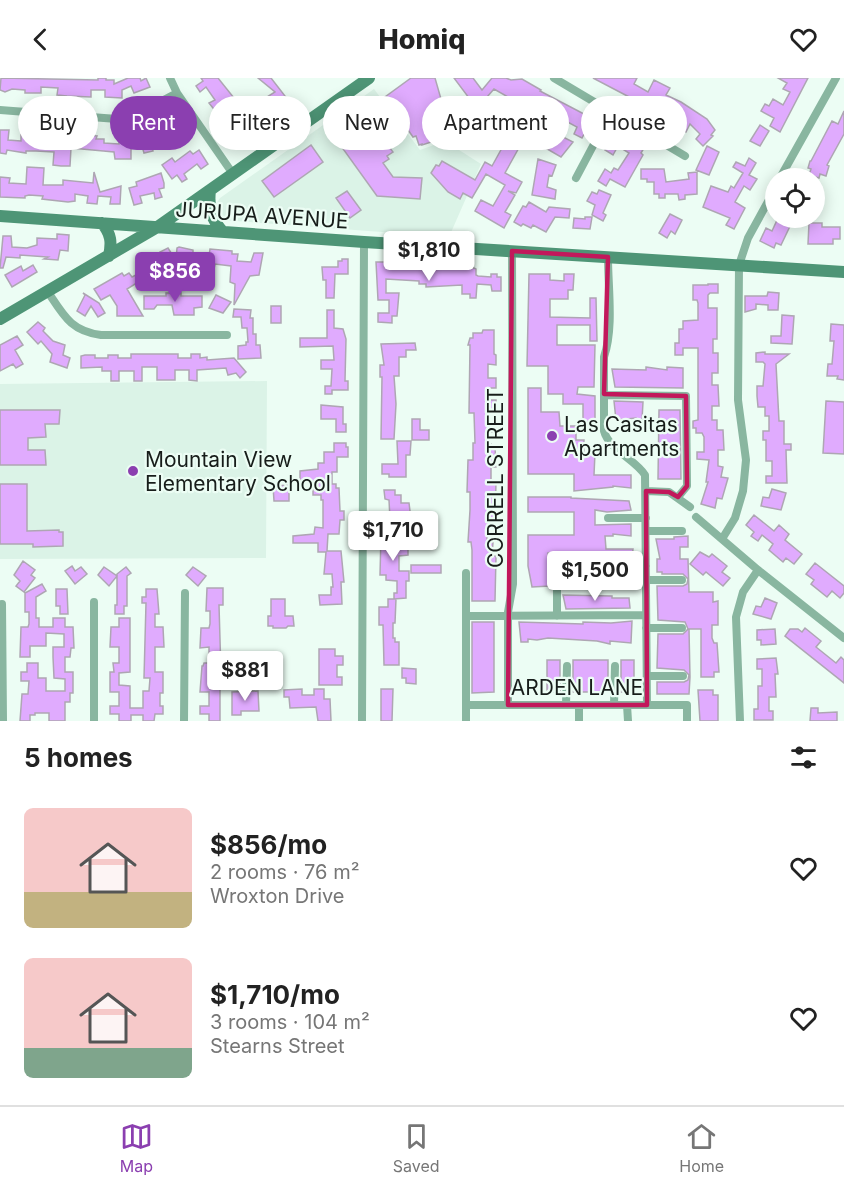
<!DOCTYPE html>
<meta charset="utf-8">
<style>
body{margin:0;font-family:Inter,sans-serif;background:#f6f6f6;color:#222;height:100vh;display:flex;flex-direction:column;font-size:22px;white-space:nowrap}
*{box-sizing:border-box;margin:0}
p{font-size:20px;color:#767676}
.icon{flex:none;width:33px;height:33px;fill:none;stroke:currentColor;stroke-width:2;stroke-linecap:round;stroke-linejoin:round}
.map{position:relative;height:643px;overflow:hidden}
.side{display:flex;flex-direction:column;background:#fff;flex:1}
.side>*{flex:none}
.hud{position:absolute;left:18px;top:18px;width:808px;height:54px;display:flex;gap:12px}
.tools{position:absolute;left:765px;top:90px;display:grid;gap:12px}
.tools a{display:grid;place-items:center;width:60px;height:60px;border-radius:50%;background:#fff;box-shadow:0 3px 15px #0003;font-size:30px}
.price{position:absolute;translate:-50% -51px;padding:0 14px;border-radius:6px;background:#fff;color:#222;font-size:20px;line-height:39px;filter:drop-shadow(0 2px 3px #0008)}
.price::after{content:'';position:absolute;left:50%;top:36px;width:18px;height:14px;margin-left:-9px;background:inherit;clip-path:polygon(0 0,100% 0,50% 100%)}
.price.active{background:#8b3fb0;color:#fff}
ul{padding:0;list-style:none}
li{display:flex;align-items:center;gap:18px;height:150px;padding:0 24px}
li span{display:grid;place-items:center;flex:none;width:168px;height:120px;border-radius:9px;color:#555}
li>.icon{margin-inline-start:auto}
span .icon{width:72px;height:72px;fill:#fffc;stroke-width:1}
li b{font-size:26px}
h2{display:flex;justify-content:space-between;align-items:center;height:72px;padding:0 24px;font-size:26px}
.pill{padding:0 21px;border-radius:27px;background:#fff;box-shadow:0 3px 15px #0003;font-size:21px;line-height:54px}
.pill.active{background:#8b3fb0;color:#fff}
header{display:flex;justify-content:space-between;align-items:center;height:78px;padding:0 24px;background:#fff;font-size:27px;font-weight:800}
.menu{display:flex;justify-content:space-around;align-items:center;height:84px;border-top:2px solid #e0e0e0;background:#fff;font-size:16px;color:#767676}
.menu a{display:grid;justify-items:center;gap:3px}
.menu .active{color:#8b3fb0}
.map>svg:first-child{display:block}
.built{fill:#dbf3e7}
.building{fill:#e0abfe;stroke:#aea6b3;stroke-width:1.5}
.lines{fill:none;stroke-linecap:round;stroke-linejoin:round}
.street{stroke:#89b6a0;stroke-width:8}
.secondary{stroke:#4e9576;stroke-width:12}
.marked{fill:none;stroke:#c2185b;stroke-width:4.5;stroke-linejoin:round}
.poi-dot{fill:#8b3fb0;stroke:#ecfdf4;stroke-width:2}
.labels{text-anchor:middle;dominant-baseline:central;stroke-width:4.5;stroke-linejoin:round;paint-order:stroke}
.street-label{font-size:21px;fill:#171d1a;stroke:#ecfdf4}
.poi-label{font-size:21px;fill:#171d1a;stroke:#ecfdf4;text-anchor:start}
</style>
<header><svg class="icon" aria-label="back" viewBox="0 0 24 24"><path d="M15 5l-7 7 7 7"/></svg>Homiq<svg class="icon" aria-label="heart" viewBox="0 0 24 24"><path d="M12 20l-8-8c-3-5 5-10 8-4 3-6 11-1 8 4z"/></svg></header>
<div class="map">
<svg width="844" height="643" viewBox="0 0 844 643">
<rect width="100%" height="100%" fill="#ecfdf4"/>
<path class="built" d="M374,11L420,72L445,63L481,86L449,159L222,142L217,139L215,127L220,120Z
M267,303L266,480L0,481V306Z"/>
<path class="building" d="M1,0L98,2V0H106V2H114V6L128,0H140L141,3L146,0L150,9L134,15L131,8L122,12V20L105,19V12H91V19L67,18L57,17L58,10L41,9V15H25V12L12,11L5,14L0,12Z
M201,0H218L246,35L258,29L256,26L275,14L258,0H271L292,27L284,33L279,27L267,35L271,41L254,51L256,53L244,62L245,64L240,67L236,61L239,58L235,53L238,52L229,40L224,44L209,25L215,22L206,9L200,14L196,8L203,3Z
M411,0H435L441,21L440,26L447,46L451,44L453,57L422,67V66L419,67L416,58L413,59L385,19Z
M454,0H473L482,12L492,0H506L511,2L522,1L541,12L540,13L584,36V40L591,43L582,60L574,56L577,49L564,42L562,46L552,40L551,42L543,38L545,33L530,25L525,35L514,29L517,24L494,11L487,19L502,39L490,48Z
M593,0H637L634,6L648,14L654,2L670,10L666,17L681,24L707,41L715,52L711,57L713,58L703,68L696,61L700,56L690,46L686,54L678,50L681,44L668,37L666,41L654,32Z
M778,0H808L780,54L770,48L774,40L761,33L765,26L769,28L773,21L783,27L790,14L783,11L787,5Z
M362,31L376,50L379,48L391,64L387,66L393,74L387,78L389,81L383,85L393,99L422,100L420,121L377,118L341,68L344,66L333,51Z
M844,33V56L827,87L829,88L826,98L820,96L819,100L809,97L811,91L808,90L810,83H811L832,43L838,46Z
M172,35L185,53L171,62L162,50L169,45L165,40Z
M760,47L769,53L760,68L750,63Z
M155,50L159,67L152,69L153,73L144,75L140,61L147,59L146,52Z
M513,50L526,57L505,95L522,104L516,115L508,113L515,117L505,134L511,137L504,150L475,133L481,122L493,128L505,107L486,96L472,120L463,115L460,121L448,114L431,95L436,87L439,88L442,83L475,102L485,84L492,88Z
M0,52H9L8,62L21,63V52L31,54L30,61L43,62L44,54H52V57L68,59L72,58V56L97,58L96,61H104V65L119,66V59L131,58V81H115L114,74L71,70L70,88H61L53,87L54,74L36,73H26V75L7,72L6,76L0,75Z
M551,53L573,64L561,79L542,68Z
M615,55L644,70L641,75L643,77L625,109L610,101L606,108L598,103L605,91L611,95L614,90L618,92L629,75L618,68L613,77L605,72Z
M311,67L323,84L274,119L262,103Z
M707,68L719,74L709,97L696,92Z
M199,72L208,86L201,91L197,86L184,96L187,101L182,104L177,97L172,101L162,87L172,80L175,84L190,73L193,76Z
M749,80L756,85L749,97L757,101L750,112L744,108L735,124L745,130L734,151L726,147L730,140L703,129L711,108L728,114L731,108L734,110L743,95L733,89L736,84L745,88Z
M538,81L556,87L552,98L549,97L547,109L556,112L555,121L532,117Z
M27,89L44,90L43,107H63V102L93,105L94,94L100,114L121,108L120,126H110L111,119L98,118L97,126L87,125L88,118L75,116V123L68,124L42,121L43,118L29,117L25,118V120L0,119V99L10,100L9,105L26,106Z
M641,91H664L666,104L689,101L688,95L697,94V116L685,117V121L679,122L678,116H665V120H659V116H654V104H647V101H641Z
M161,95L164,105V110L159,111L162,119L155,121L154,115L140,118L142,125L134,127L129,110L137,108L136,104Z
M599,112L611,117L603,135L606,137L603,143L592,137L595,127L587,123L592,114L597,116Z
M347,113L361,132L350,140L336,120Z
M529,124L546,134L549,129L570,131L569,140L555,139L546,154L533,147L531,150L523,146L521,148L514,144L523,128L526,129Z
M670,136L682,142L675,156L671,153L667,160L659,155Z
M585,139H592L590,151L573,150L574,140L585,141Z
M778,140L792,144L781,167L776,165L774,170L760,163L766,150L772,153Z
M809,145H822V149H840V161H833V166H808Z
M57,156L69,157L68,173L60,172L58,182L44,181L48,179L20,177V180L6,179L3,190H0L3,158H11L12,169L27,170L37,167V160L57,161Z
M179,169L193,172V177L209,178L210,171L232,173V176H238L237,183L251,184L254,175H263L259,197L250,198L234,227L235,206L230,204L231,188L215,186L214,191H209V195L195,194V199L187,198L188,180L184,182H176L177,170Z
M168,170L175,181H171L175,187L145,205L143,201L127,211L143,238H117V228L110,217L101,222L94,211L122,195L124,198L129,195L132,199L142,194L146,190L143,184L150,180L152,185L163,179L160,174Z
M342,181H348V196H335L334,220H326V202H323L322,189H338V183H342Z
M376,184H388V189H411L414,185H420L451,188V190H474L476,191V197L478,198L491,199V196H497V199H501V213H492L491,207L477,206L476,220H470V216H462V207L426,209V206H419V203L386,201V215H399L397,238H392V245L378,244V235H389V222H378Z
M33,187L37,194L12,209L5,197L21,188L23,193Z
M529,196H550V202L564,203V196H574L573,212H568V221H550V239L590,240V220H596L597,263H590V247H557V267H595L594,309H578L577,316L595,318V344H583V326H563V316H548V288H527Z
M708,206H718V215H710L708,217V230H717V261H713V275H718V295H712V307H718L719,328H712V342H717V352H723L724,372H718V388L723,389L721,399L728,400L722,421L717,420L715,430L701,426L708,404H706L709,382L697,381V374H704V359L702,355H696V350H693V343L698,342V270H683V277H675V265H679V251H683V243L698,242V225L697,222H693V207H708Z
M768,214L779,215L778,232H768V227L756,226V231L745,234V218H767Z
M83,215L99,225L105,235L98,239L91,228L85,238L77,233L85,217Z
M166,215H181V218H202V229L194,230V237H174L172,227H157L154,231H144V218H166Z
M216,217L231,224L223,235L209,230Z
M271,228H281V245H271Z
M234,231L251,232L250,240H253V256H256V267H260L261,280L238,281V268L246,267V264H248L247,250H242L241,239H233Z
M327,232H334V250L343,251L346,261L345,303H348V312H332V316H325V308H331L332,291H321V282H334L333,268L300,269V260H327Z
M782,237L794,238L792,266L771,265V258H781Z
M38,244L45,250L43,253L53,263L65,267L63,277L70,280L67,290L50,284L52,276L41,263L38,266L27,254Z
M831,246L844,247V302L837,301L838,298H827L828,286H832L834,263H830Z
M483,252H494V276L496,277V287L488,286V300H496V310H489V322H496V332H489V345H495L496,354H489V366H491V369H495L496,389H491V403H496L495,448H487V461H489V464H493L492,478H496L495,523H472V472L471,464H468L470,432V414H467L468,382H473V365H475L474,335H469L470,267H468L470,260H473V255H482Z
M17,258L23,267L15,272L23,286L16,290L13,286L0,293V267Z
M415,265L416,272H406V279H399V298H394L396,326L394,361H381L382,299H380V287H384L381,266Z
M765,274V276H789L776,286L779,343H784V366H791V372H786L787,405H766V398H772V383H766V362H763V353H769V338H765V329H758L757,318V308H763L765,286L763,284H756V275Z
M131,276H178V280H191V276H200V280L207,279V282L234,280L246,294L240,300L236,295L228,297L226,290L197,292V303L189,302V292H175V302H157V289H142V303H134V293H119V303H111V293H102V289L81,290V278L85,277H95V280H108V277H118V280H131Z
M646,289L667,292V289L683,290V310L615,309L612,291L646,292Z
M528,310H541V334H559L560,348H576V362H584V375H595L594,397H631V410L613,408V409L574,413V396H528Z
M614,323L643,324L642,342H636V340L616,342Z
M826,323L844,324V376L823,375Z
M321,327L343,329V346H346V354H336V341H321Z
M0,332H60L59,346H45L46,359L28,360V372H45L46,387H0Z
M659,332H680L681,401H658Z
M412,341H420V352H429V362H412Z
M397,363H411L410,377H406V399H389V396H382V386H398Z
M334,365H346V369H348V379H337V394H332V406H336V410H339L340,433H344V442H340L339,456H328L327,473H341L344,504H341L342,526L320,527L319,517H331V509H333L332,496H324L326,474H318V465H293V458L314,456L315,449L323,450V422H321V417H313V404H300V393L318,391V385H324V374H334Z
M0,406H27V453L59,452V454H63V468L33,469V466H0Z
M289,407V423H274L273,408Z
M772,411L786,415L781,432L761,428L763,419L769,420Z
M384,412H395V417H401V425H409L411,441H390L389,422L385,421Z
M528,419H571V420L629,423L631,432L607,434L595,432V447L631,446V458L613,456V458H605L606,471H633L632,481H600L599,478H552V475H548L550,508L532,509L528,488V457H574V434H528Z
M754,437L774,453L779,447L789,456L785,462L802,476L794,486L786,480L783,484L769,472L773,466L762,457L758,463L751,458L754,454L746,447Z
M385,450H391V454H398V470H408V477L399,478V493H409V503H406V520L394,521V515H397V503L386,502V497H380L381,457L385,454Z
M688,458V469H680V481H688L689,514H713V524L718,523V547H712V560L714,565H717L719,594H714V599H701V551H689L690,599L689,616H657V604H684L688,602L689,597L684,592L657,590L658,556H683L688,551L685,544L658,542L657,508H683L687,506L688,501L683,496H662V494H657V481H660L656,461H674V459Z
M700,474L709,479L712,476L727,488L722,494L730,500L723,508L706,494L703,497L690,486Z
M23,483L35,492L31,497L35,500L24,514L16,508L20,503L14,497Z
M815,485L844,508V515L840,520L832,513L827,519L811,506L814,502L806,496Z
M411,487H441V495H411Z
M72,488L75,493L81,489L87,496L75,506L65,493Z
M104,489L117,498L109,508L98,497Z
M126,489L131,495L127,498V528H124V536H115V527H117V496Z
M193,489L206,498L198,508L186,497Z
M616,495H629L630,507L584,505L565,507L566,496Z
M42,506L46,513L36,519V540H39V549H53V540H65V549H73L74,570H71L70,579H65V594H73V615H70V624H65V643H49V635H35V637H30V643H20L22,616H28L29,603H21V594H27V585H38V600H46V613H65V601L54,600L53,579V569H64V556L46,555V568H30V579H20L21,549H28L29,546V534H25V515Z
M207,510H223V527H219L221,595H215V608H220V643H209V636H200V628H209V614H200L202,588H203L204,585H209V569L200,570L201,550H209L210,546V533H206Z
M56,511H67L68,536H60V528H56Z
M146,511H157L159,536H155V549H163L164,569H155V594H163V615H160V628H163V636H155L154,643H143V637H131V643H119V636H110V628H119V614H110V594H114L113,585H119V569H110L111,549H119V540H130V594L119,595V607L130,608V630H143V613H149L150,600H144L146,525H142V519H146Z
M563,517L612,518V520H629L630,530L566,531Z
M765,520L777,525L771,541L753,536L756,528L761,529Z
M271,521H285V538H293L294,548H288L286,550H273V548H268V538H271Z
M388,521H396L395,545H393V560H395V564H399V587H384L383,547H379V529H388Z
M632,543L631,565L610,563V566L597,563L548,560L537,562L528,561V564H521L519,544L583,546V544L611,545Z
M472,544H494V614L472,615Z
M805,550L821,563L816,569L836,585L841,579L844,582V605L785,558L790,551H798L802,554Z
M775,551L776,566L761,567V562H757V552Z
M319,571H335V578H343V587H337V599H342V607H319Z
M776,580L778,596H775L776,619H769V633H773V642H754V631H758V608H762V591H757V581Z
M547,582H560V614H547Z
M573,582H608V614H573Z
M621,582H634V614H621Z
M402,590L416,591V606L406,605V600H402Z
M302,611V617H314V611H324V621H330L331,643H318L316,629L290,630L289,619H284V612Z
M381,611H393L392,643H381Z
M698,612H713V617H718V643H700Z
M258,613L259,633H241V637H232V614Z
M811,630H818V635L837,634V643H810Z"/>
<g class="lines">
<path class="street" d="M170,0L177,15L233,96
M554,0L685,78
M0,32L117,41L141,34L177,15
M576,100L611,34
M780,100L836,0
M608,179C608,211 614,249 604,279V353C609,372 635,381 645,397L647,627
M48,214C64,238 71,253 101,257H227
M604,317L686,318L687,408L678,419
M646,413L669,414L690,429
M696,439L758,492L844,560
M608,440H646
M646,453H682
M722,461L735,440L743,413L746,382L738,322L739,187L748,160L776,109
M646,502H682
M94,524V643
M2,526L3,643
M467,538L646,537
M557,538V489L646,488
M646,550H682
M647,598H683
M466,627H687V643
M508,627V534L513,506V487L512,173
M566,627L567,588
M614,627L615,588
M627,627L628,643
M184,643L185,515
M362,643L364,164
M466,643V495
M579,643V627
M740,643L736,539L743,514L758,492"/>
<path class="secondary" d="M210,112C208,129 211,141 223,154
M0,138L364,164L844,194
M102,145C111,156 112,164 109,178
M0,241L159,148L369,0"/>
</g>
<path class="marked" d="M512,173L608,179L604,316L686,318L687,408L678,419L669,414L646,413L647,627H508Z"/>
<g class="poi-dot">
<circle cx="552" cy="358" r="6"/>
<circle cx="133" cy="393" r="6"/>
</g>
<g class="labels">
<g class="street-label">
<text transform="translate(262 137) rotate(4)">JURUPA AVENUE</text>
<text transform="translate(495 400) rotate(-90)">CORRELL STREET</text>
<text x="577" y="609">ARDEN LANE</text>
</g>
<g class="poi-label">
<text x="564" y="346">Las Casitas<tspan x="564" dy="24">Apartments</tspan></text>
<text x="145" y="381">Mountain View<tspan x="145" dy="24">Elementary School</tspan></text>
</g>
</g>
</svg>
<div class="tools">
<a><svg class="icon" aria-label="locate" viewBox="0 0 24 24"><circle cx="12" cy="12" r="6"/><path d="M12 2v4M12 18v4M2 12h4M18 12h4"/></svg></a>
</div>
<b class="price" style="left:429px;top:204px">$1,810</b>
<b class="price active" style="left:175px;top:225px">$856</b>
<b class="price" style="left:393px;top:484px">$1,710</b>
<b class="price" style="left:595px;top:524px">$1,500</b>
<b class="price" style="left:245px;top:624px">$881</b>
<div class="hud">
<a class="pill">Buy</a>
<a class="pill active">Rent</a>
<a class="pill">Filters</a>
<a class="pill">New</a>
<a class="pill">Apartment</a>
<a class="pill">House</a>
</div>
</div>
<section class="side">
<h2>5 homes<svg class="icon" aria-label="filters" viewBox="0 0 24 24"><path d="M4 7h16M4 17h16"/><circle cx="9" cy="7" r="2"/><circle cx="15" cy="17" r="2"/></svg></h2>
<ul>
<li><span style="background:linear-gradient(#f6c9c9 70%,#c2b280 0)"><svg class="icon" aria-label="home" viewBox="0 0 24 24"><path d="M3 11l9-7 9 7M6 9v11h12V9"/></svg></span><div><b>$856/mo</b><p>2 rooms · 76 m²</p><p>Wroxton Drive</p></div><svg class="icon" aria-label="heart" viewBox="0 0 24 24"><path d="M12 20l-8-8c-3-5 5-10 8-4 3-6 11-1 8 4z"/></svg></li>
<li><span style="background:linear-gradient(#f6c9c9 75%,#7fa58c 0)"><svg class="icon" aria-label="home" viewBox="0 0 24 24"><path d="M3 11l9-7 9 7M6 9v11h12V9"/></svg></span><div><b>$1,710/mo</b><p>3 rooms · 104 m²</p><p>Stearns Street</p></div><svg class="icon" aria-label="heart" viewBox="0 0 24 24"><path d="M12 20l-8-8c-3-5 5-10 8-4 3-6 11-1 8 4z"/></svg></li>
</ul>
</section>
<nav class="menu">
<a class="active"><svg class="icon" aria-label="map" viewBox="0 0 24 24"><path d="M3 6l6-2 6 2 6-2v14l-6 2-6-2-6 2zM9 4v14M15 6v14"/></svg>Map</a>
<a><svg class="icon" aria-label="saved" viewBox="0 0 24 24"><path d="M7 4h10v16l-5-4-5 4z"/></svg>Saved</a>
<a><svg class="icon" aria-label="home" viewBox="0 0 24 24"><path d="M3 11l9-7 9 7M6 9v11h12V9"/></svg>Home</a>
</nav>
